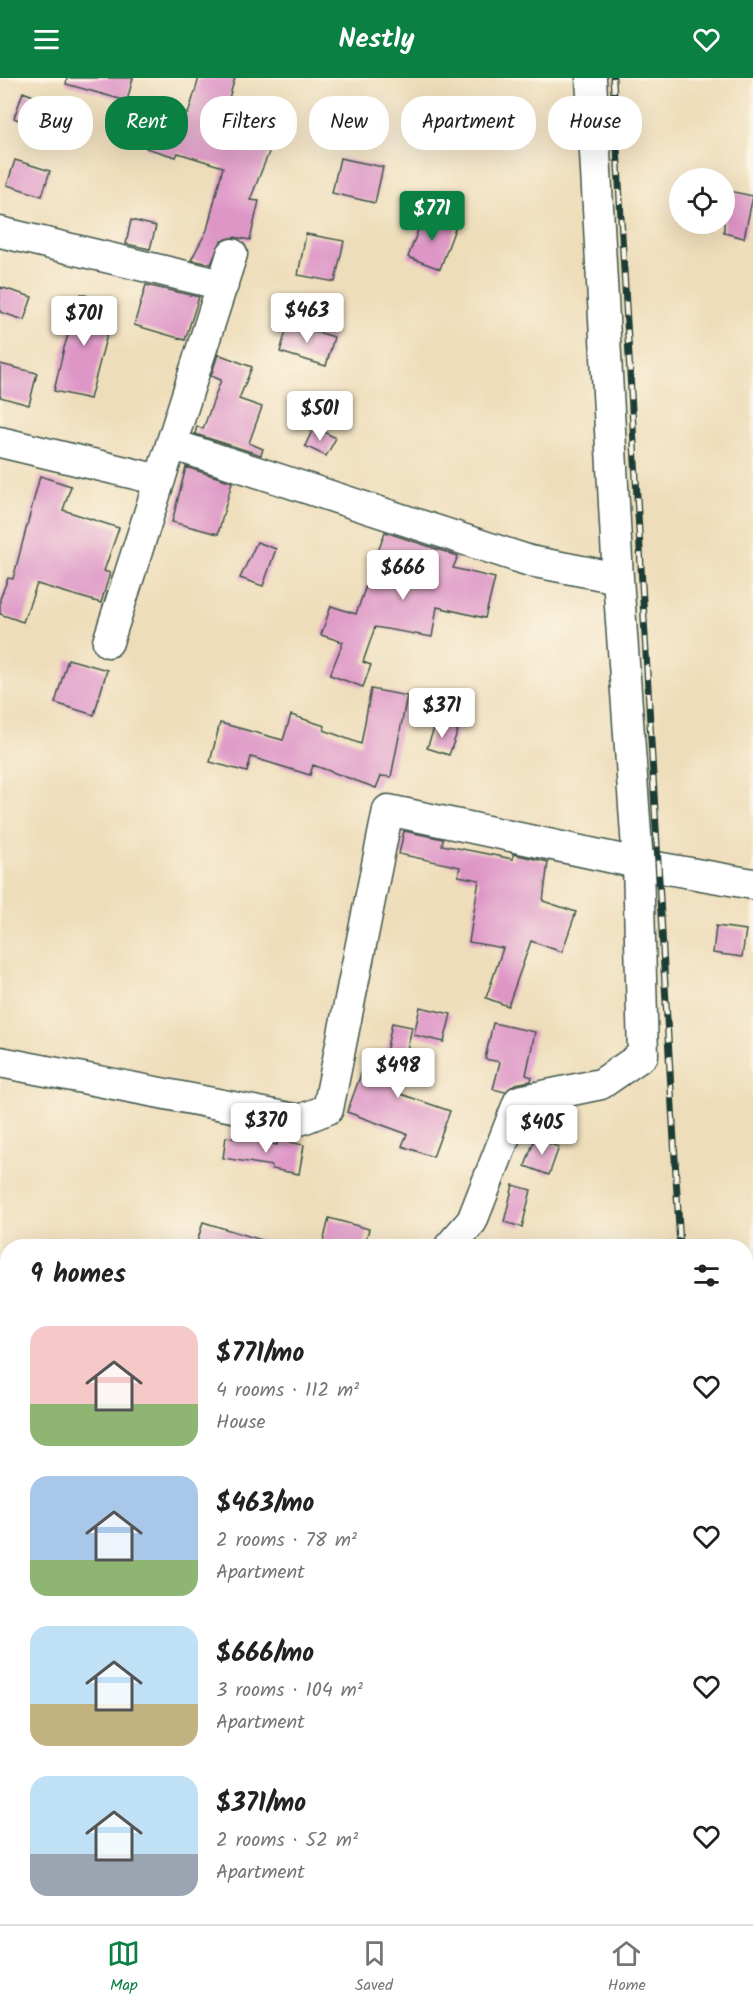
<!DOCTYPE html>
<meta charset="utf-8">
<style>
body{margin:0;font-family:Kalam,sans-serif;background:#f6f6f6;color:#222;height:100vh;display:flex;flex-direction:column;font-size:22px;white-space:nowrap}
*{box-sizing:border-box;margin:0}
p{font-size:20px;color:#767676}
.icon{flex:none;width:33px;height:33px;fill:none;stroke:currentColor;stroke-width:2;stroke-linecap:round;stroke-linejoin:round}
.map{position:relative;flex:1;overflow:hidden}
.panel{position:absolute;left:0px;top:1161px;width:753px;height:686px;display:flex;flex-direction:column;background:#fff;border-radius:24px 24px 0 0;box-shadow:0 6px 24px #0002}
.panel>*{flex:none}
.hud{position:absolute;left:18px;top:18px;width:717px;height:54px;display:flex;gap:12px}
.controls{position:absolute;left:669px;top:90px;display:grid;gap:12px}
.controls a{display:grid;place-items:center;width:66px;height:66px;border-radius:50%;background:#fff;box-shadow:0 6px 24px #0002;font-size:30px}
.price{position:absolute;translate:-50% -51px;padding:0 14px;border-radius:6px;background:#fff;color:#222;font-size:20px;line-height:39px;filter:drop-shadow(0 2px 3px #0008)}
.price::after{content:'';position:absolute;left:50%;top:36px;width:18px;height:14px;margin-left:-9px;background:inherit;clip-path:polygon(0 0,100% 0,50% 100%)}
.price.on{background:#0b8043;color:#fff}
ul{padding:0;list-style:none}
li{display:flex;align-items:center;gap:18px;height:150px;padding:0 30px}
li span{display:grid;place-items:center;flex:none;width:168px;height:120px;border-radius:18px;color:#555}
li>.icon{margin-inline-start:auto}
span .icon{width:72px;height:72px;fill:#fffc;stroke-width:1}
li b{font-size:26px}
h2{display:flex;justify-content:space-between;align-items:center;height:72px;padding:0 30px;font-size:26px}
.tag{padding:0 21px;border-radius:24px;background:#fff;box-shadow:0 6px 24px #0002;font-size:21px;line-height:54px}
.tag.on{background:#0b8043;color:#fff}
header{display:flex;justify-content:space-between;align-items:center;height:78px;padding:0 30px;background:#0b8043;color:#fff;font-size:27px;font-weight:600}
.dock{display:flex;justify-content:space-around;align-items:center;height:84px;border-top:2px solid #e0e0e0;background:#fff;font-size:16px;color:#767676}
.dock a{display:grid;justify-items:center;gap:3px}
.dock .on{color:#0b8043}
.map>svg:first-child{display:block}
.building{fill:#de96c7}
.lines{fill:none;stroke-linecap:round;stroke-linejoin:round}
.minor-casing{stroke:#3e5548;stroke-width:33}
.minor{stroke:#fff;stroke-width:30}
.rail-casing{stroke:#1f3d34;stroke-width:7}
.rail{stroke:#fcf5e5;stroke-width:4.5;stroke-dasharray:14;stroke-linecap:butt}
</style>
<header><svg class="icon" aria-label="menu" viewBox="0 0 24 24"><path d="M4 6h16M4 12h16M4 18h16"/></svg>Nestly<svg class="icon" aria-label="heart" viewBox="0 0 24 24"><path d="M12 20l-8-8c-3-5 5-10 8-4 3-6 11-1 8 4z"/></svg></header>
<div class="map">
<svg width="753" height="1846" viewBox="0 0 753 1846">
<rect width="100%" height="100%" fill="#fcf5e5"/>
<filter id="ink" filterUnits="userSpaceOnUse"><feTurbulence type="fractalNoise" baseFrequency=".0167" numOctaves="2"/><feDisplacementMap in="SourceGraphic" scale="12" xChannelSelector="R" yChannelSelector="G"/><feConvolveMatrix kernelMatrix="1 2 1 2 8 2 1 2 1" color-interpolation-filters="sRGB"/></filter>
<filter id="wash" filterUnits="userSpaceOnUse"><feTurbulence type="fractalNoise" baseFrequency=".008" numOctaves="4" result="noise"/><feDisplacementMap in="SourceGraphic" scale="24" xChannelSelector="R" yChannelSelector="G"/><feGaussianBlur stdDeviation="1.35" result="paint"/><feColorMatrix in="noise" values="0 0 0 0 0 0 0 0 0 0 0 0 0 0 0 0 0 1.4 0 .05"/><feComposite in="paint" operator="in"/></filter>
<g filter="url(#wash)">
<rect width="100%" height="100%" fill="#eeddba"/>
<g id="blocks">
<path class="building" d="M67,0H133L127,23L66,6Z
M199,0H235L220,50L271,69L250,122L259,123L250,162L234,159L221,163L211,186L191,182L207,152L223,89L178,75L176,79L146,70L159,27L188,36Z
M23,14L59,28L49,53L14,40Z
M340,80L383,89L375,125L332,115Z
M15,82L50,93L42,118L7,107Z
M724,112L753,118L744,160L724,155Z
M424,136L456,148L440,191L408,179Z
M131,142L156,148L150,171L126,166Z
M306,156L344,163L335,204L298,197Z
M146,207L199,219L185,262L134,247Z
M0,209L32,219L24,242L0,234Z
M81,216L115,226L90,321L54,313L64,270Z
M288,245L334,259L326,288L280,274Z
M218,276L252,289L239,321L262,329L249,365L263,371L261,377L195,356L197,348L203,351L221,302L211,298Z
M0,286L37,295L29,327L0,319Z
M314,349L336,360L326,378L305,368Z
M186,389L232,404L218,456L172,444Z
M40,398L71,408L63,432L119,450L104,493L110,495L101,525L37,506L23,544L0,536V521L8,500L13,501Z
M385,454L458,478L453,490L495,500L485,540L437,529L432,559L375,549L363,584L371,587L363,609L330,597L343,564L321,557L331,528L356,536Z
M257,464L276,471L263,508L240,500Z
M68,581L107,592L94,637L55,625Z
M371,611L407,618L391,699L381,698L376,710L313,687L310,697L251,679L247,694L210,684L220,645L283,662L291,637L325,648L324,652L361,666Z
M436,645L458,652L449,677L427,670Z
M404,753L443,761L442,767L513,781V776L548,784L543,823L576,834L562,874L531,863L508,928L486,920L503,870L469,864L479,802L458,798L460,789L399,776Z
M716,848L746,852L742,879L713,875Z
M420,929L451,936L444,964L414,957Z
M392,945L412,949L398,1015L450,1033L433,1079L402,1068L407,1056L347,1034L364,988L382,995Z
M493,945L535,954L526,997L532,999L531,1003L515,1006L505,1014L493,1011L500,984L485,981Z
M226,1059L277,1067L278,1062L304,1067L299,1096L272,1091V1088L223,1080Z
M535,1060L559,1069L549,1097L525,1088Z
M513,1107L531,1112L522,1149L504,1144Z
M329,1140L369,1151L364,1168H336L323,1165Z
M203,1144L268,1164L267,1168H196Z"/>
</g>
</g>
<g filter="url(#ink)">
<use href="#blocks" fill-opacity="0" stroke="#3e5548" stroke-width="1.5"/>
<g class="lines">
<defs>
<path id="minor" d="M0,154L223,207
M0,364L160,402
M171,366L530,483L618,500
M108,564L232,176
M0,984L300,1042L328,1031L388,732L656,789L753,806
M450,1168L472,1143L519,1023L601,1006L643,977L638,785L618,500L591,0
M746,1561L747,1548L753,1539
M746,1810L747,1846
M94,1846L95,1839"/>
</defs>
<use href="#minor" class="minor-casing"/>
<use href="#minor" class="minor"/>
<defs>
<path id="rail" d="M613,0L680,1168
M724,1839L725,1846"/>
</defs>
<use href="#rail" class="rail-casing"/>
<use href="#rail" class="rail"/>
</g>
</g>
</svg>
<div class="controls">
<a><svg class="icon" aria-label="locate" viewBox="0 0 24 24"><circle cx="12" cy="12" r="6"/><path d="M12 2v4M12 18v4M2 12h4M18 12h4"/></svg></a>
</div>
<b class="price on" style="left:432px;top:164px">$771</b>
<b class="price" style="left:307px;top:266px">$463</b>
<b class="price" style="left:84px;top:269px">$701</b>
<b class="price" style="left:320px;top:364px">$501</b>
<b class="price" style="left:403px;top:523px">$666</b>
<b class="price" style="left:442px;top:661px">$371</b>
<b class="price" style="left:398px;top:1021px">$498</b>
<b class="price" style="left:266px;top:1076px">$370</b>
<b class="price" style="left:542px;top:1078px">$405</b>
<div class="hud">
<a class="tag">Buy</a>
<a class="tag on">Rent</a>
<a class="tag">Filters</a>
<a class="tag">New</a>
<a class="tag">Apartment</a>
<a class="tag">House</a>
</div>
<section class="panel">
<h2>9 homes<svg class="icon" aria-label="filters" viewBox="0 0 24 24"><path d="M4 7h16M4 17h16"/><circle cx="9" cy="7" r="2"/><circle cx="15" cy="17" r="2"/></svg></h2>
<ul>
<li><span style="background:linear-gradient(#f6c9c9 65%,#8fb573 0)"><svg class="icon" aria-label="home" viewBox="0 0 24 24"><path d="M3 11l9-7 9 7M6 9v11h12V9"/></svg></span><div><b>$771/mo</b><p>4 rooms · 112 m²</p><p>House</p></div><svg class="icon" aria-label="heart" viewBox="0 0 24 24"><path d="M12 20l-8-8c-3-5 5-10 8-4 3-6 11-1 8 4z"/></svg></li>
<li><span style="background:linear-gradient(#a9c7e8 70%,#8fb573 0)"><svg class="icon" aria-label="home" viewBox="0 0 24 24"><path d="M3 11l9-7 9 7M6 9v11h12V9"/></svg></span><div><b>$463/mo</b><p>2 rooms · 78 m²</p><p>Apartment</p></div><svg class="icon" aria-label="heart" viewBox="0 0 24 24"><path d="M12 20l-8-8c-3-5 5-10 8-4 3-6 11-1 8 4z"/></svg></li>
<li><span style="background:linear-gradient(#bfe0f5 65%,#c2b280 0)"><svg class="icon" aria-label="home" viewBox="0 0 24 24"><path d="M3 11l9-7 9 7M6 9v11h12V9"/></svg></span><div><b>$666/mo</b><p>3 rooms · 104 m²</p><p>Apartment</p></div><svg class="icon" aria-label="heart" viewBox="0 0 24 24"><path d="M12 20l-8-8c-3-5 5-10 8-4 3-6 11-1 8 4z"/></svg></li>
<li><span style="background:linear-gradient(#bfe0f5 65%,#9aa5b1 0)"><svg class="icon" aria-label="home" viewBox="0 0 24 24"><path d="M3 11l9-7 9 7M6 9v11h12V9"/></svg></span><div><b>$371/mo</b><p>2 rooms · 52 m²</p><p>Apartment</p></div><svg class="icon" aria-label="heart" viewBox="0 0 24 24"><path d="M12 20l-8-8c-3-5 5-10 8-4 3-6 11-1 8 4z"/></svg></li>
</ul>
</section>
</div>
<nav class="dock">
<a class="on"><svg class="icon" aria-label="map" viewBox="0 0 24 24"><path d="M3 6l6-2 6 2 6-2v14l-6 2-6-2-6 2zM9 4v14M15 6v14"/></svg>Map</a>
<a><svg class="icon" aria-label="saved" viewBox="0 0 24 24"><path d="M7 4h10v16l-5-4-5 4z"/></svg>Saved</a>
<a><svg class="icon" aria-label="home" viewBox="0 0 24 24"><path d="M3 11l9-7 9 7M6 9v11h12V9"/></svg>Home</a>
</nav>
